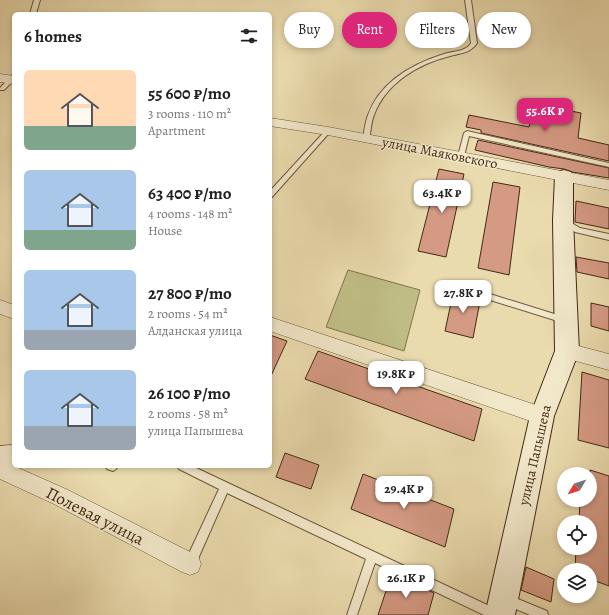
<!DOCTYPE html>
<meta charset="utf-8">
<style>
body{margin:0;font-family:Alegreya,serif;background:#f2f2f2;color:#202124;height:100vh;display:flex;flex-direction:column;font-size:15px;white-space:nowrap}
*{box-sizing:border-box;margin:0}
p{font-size:13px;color:#757577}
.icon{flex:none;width:22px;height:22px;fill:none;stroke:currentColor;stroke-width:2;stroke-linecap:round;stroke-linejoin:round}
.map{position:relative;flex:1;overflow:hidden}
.sheet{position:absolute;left:12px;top:12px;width:260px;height:456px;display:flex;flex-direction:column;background:#fff;border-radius:6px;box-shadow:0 2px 6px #0003}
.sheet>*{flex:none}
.guide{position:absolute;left:284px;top:12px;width:265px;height:36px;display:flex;gap:8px}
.needle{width:26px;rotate:231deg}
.tools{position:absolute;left:557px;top:467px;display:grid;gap:8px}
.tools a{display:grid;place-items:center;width:40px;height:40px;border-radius:50%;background:#fff;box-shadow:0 2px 6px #0003;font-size:20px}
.price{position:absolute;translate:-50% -34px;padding:0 9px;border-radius:8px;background:#fff;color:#222;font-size:13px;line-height:26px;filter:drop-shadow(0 1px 2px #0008)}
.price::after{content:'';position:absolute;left:50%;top:24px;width:12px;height:9px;margin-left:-6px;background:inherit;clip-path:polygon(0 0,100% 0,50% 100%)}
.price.on{background:#db2777;color:#fff}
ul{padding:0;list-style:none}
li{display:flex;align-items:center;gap:12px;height:100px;padding:0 12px}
li span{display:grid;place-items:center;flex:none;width:112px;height:80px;border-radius:6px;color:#555}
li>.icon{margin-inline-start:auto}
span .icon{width:48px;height:48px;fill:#fffc;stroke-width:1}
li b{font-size:17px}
h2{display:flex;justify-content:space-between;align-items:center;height:48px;padding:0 12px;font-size:17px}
.tag{padding:0 14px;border-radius:18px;background:#fff;box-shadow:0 2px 6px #0003;font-size:14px;line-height:36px}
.tag.on{background:#db2777;color:#fff}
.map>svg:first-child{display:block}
.green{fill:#bfbd85;stroke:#82734d}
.building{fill:#d59a84;stroke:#442915}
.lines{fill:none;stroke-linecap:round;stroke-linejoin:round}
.lane-casing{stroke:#6e563b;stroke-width:2}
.street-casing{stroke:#6e563b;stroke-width:1}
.secondary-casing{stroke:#442915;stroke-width:2}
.lane{fill:#f1e8ca;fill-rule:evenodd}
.street{fill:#f1e8ca;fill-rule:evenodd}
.secondary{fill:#f1e8ca;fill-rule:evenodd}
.labels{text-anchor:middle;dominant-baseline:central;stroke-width:3;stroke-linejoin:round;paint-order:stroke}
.street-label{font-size:14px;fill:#442915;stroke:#f1e8ca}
.near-street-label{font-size:17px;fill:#442915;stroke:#f1e8ca}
</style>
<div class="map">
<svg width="609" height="615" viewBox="0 0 609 615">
<rect width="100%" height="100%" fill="#eadbae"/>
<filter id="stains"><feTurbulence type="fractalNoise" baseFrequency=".005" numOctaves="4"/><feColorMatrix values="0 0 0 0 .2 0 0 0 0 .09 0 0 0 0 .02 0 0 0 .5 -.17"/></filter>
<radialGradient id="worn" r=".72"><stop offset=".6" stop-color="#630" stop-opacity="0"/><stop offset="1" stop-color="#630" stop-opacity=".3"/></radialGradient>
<path class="green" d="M348,270L420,290L404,351L326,327Z"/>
<path class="building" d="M534,104L581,113L578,138L609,145V161L481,133V130L466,127L469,115L529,127Z
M478,140L609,168V178L572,172L564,169L549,167L475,150Z
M439,169L464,174L446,257L418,251Z
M493,182L520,187L509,275L478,268Z
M576,201L609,208V229L575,222Z
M576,257L609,263V279L577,272Z
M454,289L481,296L473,338L445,331Z
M591,303L609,307V331L591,326Z
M270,335L287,341L270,378Z
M318,351L482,409L474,441L305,379Z
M582,372L609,380V448L578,440Z
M285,453L319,465L311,489L276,477Z
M590,470L609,476V586L590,579V570H575L576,548H590V522H579L580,500H590Z
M363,474L454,509L445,547L351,509Z
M526,567L554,579L551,602L521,590Z
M392,573L434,593L428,615H378Z"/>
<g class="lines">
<defs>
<path id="lane" d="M34,0H40L36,14H30Z
M465,0H471L477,43C471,53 461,53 450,56C418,64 386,83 374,115C371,122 371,131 369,139L366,141H364L363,139C364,131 365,123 368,115C380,82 412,64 444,54C453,51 466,52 471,43Z
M14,74V80L4,90H0V88L12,75Z
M328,129L330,130V132L272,197L270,198V191L326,130Z
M467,131L609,163V167L469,136L464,156L461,158L458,156L464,133Z
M565,219L580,228L609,234V240L575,232L562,224L561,222Z
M490,294L564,317L567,318L568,320L567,322L564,323L487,299L486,297L487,295Z
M105,466H118L116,469L113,471L107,469Z
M177,466H192L500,611L501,615H484L375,563L357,615H347L366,559L227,493L194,568L190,569L186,568L185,564L186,560L219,489L179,469Z
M508,595L547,611L548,615H530L504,604L503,600L504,596Z"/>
<path id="street" d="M0,74L14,76V84L0,82Z
M270,118L328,127L609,180V190L328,135L270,126Z
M0,300L14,305V319L0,314Z
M270,317L542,407L549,410L552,416L549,422L542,425L270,331Z
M567,343L609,354V370L561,357L558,351L561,345Z
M14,445V466L68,490L198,556L201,564L198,572L190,575L182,572L54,504L0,479V446Z"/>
<path id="secondary" d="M564,170L571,172L573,177V220L579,351L554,416L515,615H485L530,416L555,351L553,220L555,177L557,172Z"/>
</defs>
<use href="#lane" class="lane-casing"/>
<use href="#street" class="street-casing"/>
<use href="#secondary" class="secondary-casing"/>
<use href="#lane" class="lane"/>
<use href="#street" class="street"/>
<use href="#secondary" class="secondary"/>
</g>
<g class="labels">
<g class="street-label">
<text transform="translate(440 153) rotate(11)">улица Маяковского</text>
<text transform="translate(535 455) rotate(-77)">улица Папышева</text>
</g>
<g class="near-street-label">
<text transform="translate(95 516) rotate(27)">Полевая улица</text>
</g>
</g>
<rect width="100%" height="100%" filter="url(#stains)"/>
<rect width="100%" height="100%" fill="url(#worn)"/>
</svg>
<div class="tools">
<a><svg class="needle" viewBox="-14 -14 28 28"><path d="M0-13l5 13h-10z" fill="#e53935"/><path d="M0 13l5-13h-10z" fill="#757577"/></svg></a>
<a><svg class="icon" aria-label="locate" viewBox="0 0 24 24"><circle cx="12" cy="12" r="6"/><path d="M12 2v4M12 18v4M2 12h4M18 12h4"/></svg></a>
<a><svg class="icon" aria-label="layers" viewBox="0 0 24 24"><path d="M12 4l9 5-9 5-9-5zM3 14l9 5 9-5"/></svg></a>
</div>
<b class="price on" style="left:545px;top:132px">55.6K ₽</b>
<b class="price" style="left:442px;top:214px">63.4K ₽</b>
<b class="price" style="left:463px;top:314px">27.8K ₽</b>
<b class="price" style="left:396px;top:395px">19.8K ₽</b>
<b class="price" style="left:404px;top:510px">29.4K ₽</b>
<b class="price" style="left:406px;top:599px">26.1K ₽</b>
<div class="guide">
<a class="tag">Buy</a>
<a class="tag on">Rent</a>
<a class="tag">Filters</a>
<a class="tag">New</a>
</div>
<section class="sheet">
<h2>6 homes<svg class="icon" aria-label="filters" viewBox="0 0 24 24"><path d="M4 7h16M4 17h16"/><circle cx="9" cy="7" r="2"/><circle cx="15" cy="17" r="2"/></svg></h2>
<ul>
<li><span style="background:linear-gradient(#ffd9b3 70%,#7fa58c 0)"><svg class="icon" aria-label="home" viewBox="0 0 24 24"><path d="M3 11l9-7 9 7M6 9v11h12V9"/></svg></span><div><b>55 600 ₽/mo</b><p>3 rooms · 110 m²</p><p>Apartment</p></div></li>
<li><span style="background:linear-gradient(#a9c7e8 75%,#7fa58c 0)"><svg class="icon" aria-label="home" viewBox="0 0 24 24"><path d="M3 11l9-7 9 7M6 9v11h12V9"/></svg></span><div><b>63 400 ₽/mo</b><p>4 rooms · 148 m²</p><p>House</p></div></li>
<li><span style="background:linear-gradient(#a9c7e8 75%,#9aa5b1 0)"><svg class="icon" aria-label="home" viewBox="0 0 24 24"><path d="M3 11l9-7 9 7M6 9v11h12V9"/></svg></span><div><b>27 800 ₽/mo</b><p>2 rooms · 54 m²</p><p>Алданская улица</p></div></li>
<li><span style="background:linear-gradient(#a9c7e8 70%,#9aa5b1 0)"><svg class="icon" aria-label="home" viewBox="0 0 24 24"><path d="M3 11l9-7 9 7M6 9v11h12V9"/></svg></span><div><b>26 100 ₽/mo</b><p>2 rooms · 58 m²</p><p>улица Папышева</p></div></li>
</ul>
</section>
</div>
